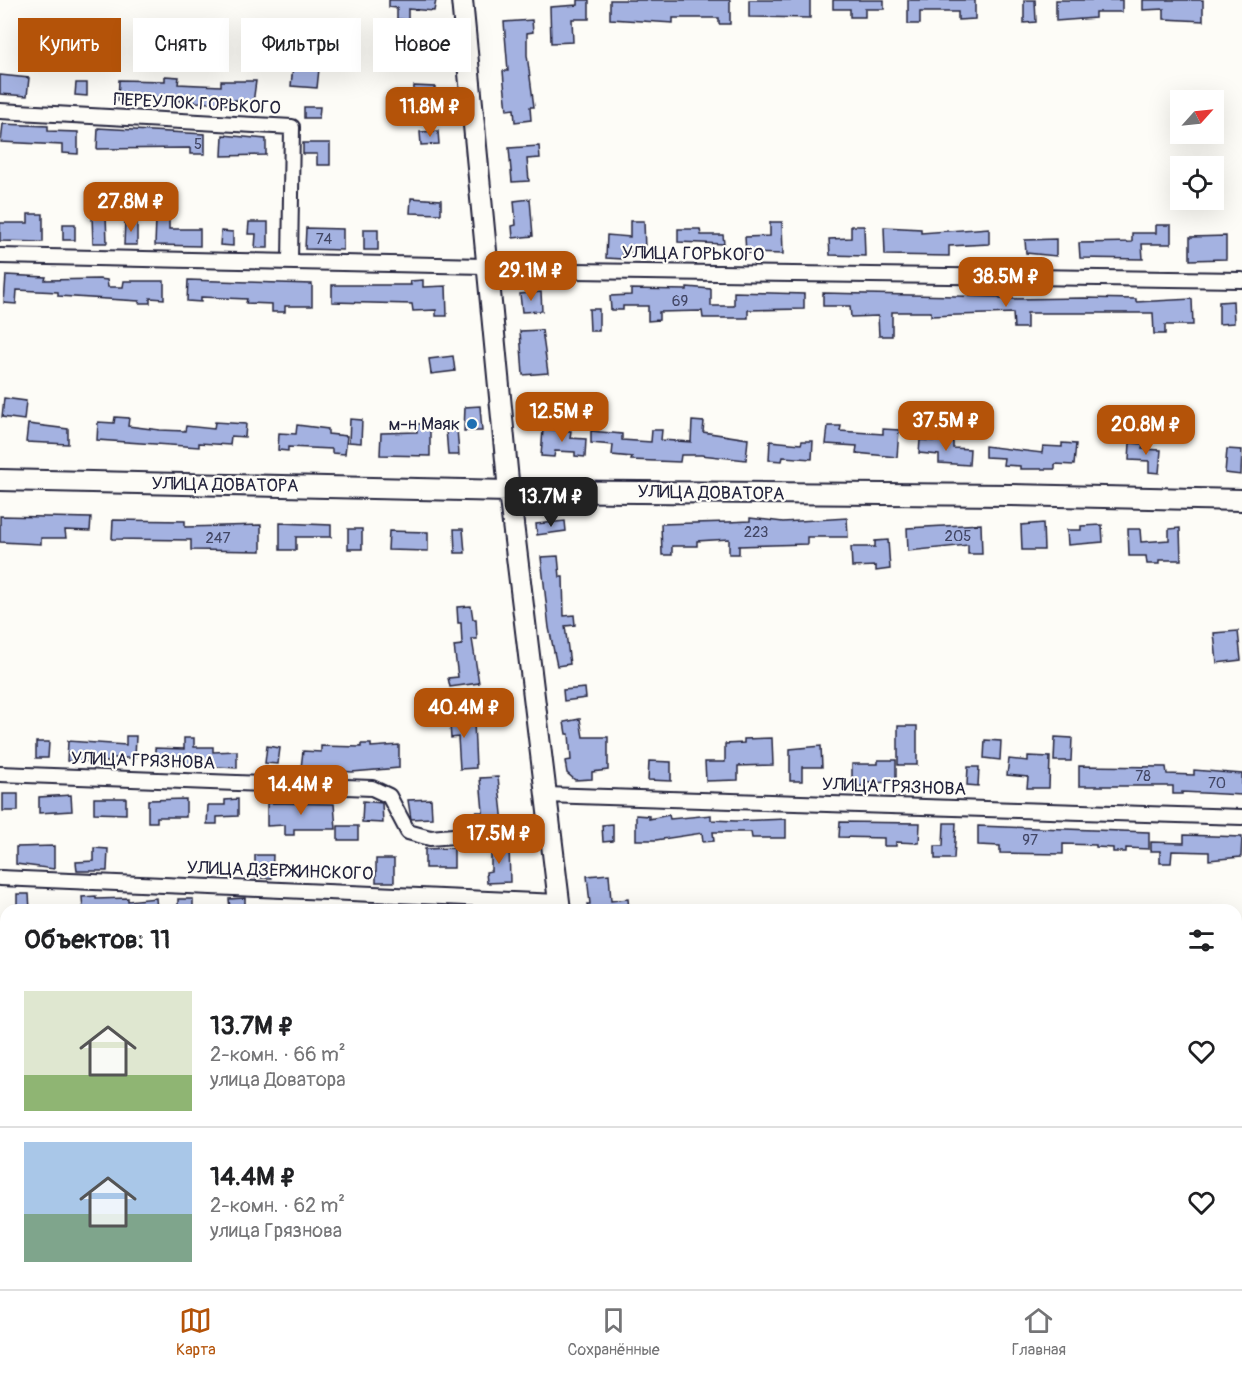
<!DOCTYPE html>
<html lang="ru">
<meta charset="utf-8">
<style>
body{margin:0;font-family:Pangolin,sans-serif;background:#f6f6f6;color:#202124;height:100vh;display:flex;flex-direction:column;font-size:22px;white-space:nowrap}
*{box-sizing:border-box;margin:0}
p{font-size:20px;color:#757577}
.icon{flex:none;width:33px;height:33px;fill:none;stroke:currentColor;stroke-width:2;stroke-linecap:round;stroke-linejoin:round}
.map{position:relative;flex:1;overflow:hidden}
.panel{position:absolute;left:0px;top:904px;width:1242px;height:386px;display:flex;flex-direction:column;background:#fff;border-radius:18px 18px 0 0;box-shadow:0 6px 24px #0002}
.panel>*{flex:none}
.hud{position:absolute;left:18px;top:18px;width:600px;height:54px;display:flex;gap:12px}
.needle{width:39px;rotate:63deg}
.controls{position:absolute;left:1170px;top:90px;display:grid;gap:12px}
.controls a{display:grid;place-items:center;width:54px;height:54px;border-radius:0px;background:#fff;box-shadow:0 6px 24px #0002;font-size:30px}
.price{position:absolute;translate:-50% -51px;padding:0 14px;border-radius:12px;background:#b45309;color:#fff;font-size:20px;line-height:39px;filter:drop-shadow(0 2px 3px #0008)}
.price::after{content:'';position:absolute;left:50%;top:36px;width:18px;height:14px;margin-left:-9px;background:inherit;clip-path:polygon(0 0,100% 0,50% 100%)}
.price.active{background:#222;color:#fff}
ul{padding:0;list-style:none}
li{display:flex;align-items:center;gap:18px;height:150px;padding:0 24px}
li+li{border-top:2px solid #e0e0e0}
li span{display:grid;place-items:center;flex:none;width:168px;height:120px;border-radius:0px;color:#555}
li>.icon{margin-inline-start:auto}
span .icon{width:72px;height:72px;fill:#fffc;stroke-width:1}
li b{font-size:26px}
h2{display:flex;justify-content:space-between;align-items:center;height:72px;padding:0 24px;font-size:26px}
.tag{padding:0 21px;border-radius:0px;background:#fff;box-shadow:0 6px 24px #0002;font-size:21px;line-height:54px}
.tag.active{background:#b45309;color:#fff}
.menu{display:flex;justify-content:space-around;align-items:center;height:84px;border-top:2px solid #e0e0e0;background:#fff;font-size:16px;color:#757577}
.menu a{display:grid;justify-items:center;gap:3px}
.menu .active{color:#b45309}
.map>svg:first-child{display:block}
.building{fill:#a4b2e1;stroke:#22223b;stroke-width:1.5}
.lines{fill:none;stroke-linecap:round;stroke-linejoin:round}
.street-casing{stroke:#22223b;stroke-width:18}
.secondary-casing{stroke:#22223b;stroke-width:24}
.street{stroke:#fdfcf7;stroke-width:14}
.secondary{stroke:#fdfcf7;stroke-width:20}
.poi-dot{fill:#1f6fb2;stroke:#fdfcf7;stroke-width:2}
.labels{text-anchor:middle;dominant-baseline:central;stroke-width:4.5;stroke-linejoin:round;paint-order:stroke}
.number-label{font-size:15px;fill:#424664}
.street-label{font-size:18px;fill:#22223b;stroke:#fdfcf7}
.poi-label{font-size:18px;fill:#22223b;stroke:#fdfcf7;text-anchor:end}
</style>
<div class="map">
<svg width="1242" height="1289" viewBox="0 0 1242 1289">
<rect width="100%" height="100%" fill="#fdfcf7"/>
<filter id="ink" filterUnits="userSpaceOnUse"><feTurbulence type="fractalNoise" baseFrequency=".0167" numOctaves="2"/><feDisplacementMap in="SourceGraphic" scale="12" xChannelSelector="R" yChannelSelector="G"/><feConvolveMatrix kernelMatrix="1 2 1 2 8 2 1 2 1" color-interpolation-filters="sRGB"/></filter>
<g filter="url(#ink)">
<path class="building" d="M389,0H436L434,11L408,9V20L397,19V8L389,7Z
M578,0H589V19H572L573,42L551,43L550,7L578,5Z
M610,0H730V24H719V18H673V23L610,19Z
M749,0H810V18L749,17Z
M833,0H884V9H865V17H850V9H833Z
M908,0H975V19L958,20V12H920V24H908Z
M1024,0H1035L1036,22L1024,23Z
M1056,0H1122V12H1095V18L1056,21Z
M1143,0H1203V21L1164,19V9L1143,10Z
M532,20L533,32L527,33V55L534,107H530L531,120L515,122L514,109L507,110L504,83L503,71H508L504,22Z
M293,66L319,69L317,88L291,86Z
M0,75L29,78L27,96L0,94Z
M165,76L179,77L178,84L221,86V81H256L253,103L235,100V105L156,99L118,101L119,80L165,81Z
M76,83H87V96L75,95Z
M414,86L435,87L434,101L413,100Z
M304,107H320L319,118H304Z
M3,124L48,126V131L78,132V154L62,153V145L1,142Z
M98,128L205,134V154H190V148L97,149Z
M438,131L439,144L421,145L420,132Z
M223,135L266,139V155L222,156Z
M303,143H330V165H317V154H303Z
M539,146L540,158L527,159L529,181L512,182L509,148Z
M411,198L441,200V214L410,213Z
M530,199L533,236L513,238L512,226L516,225L514,201Z
M28,214H43V242L0,241V223H28Z
M106,215L107,243H93L92,216Z
M156,219H169V229H200V246L155,245Z
M125,220H137V245H124Z
M630,221H644L645,251L622,252V259L606,258L607,235L630,237Z
M249,222H268V248H255L256,234H248Z
M770,222H782L783,254L746,253L745,237L770,236Z
M63,224H75V240H63Z
M1156,225H1171V244H1142L1143,259L1080,258L1079,243L1132,242V233H1156Z
M851,226H864L865,256L830,255L829,239L851,238Z
M884,227L921,229V233L989,228V244L949,246V256L885,255Z
M306,228L343,229V250L305,249Z
M364,229H378V250H364Z
M678,229H700L701,235H723L724,244L678,242Z
M221,231L233,232V246L220,245Z
M1226,236V259L1190,260V237Z
M1056,239V256L1026,253L1025,240Z
M6,275L46,277L45,280L99,279L107,280L108,287H123L124,281H164V299L150,298V303H139V301L58,296V292L17,290L16,304L4,303Z
M188,280L312,284V306H285V312H272V304L246,303L247,299L201,297V302L187,301Z
M423,280V287L446,286L447,316H436V310L413,311L412,304L332,302V285H411L410,281Z
M687,287L711,289V306H734V292L804,294V309L748,310V318H703L702,311L659,312V320L648,321V306H623V310H611L610,296L631,295V289L687,290Z
M541,292L542,311L522,312L520,294Z
M823,293L999,297L1000,299L1084,298L1136,299V302L1192,299L1193,325H1165V334H1154L1153,313H1027V328H1014L1013,313L931,316V312H892V336H879L878,316L851,317L850,306H823Z
M1233,301L1234,323L1219,324V302Z
M589,309H599V331H590Z
M542,330L548,373L523,375L520,331Z
M453,356L455,371L431,374L429,359Z
M4,398L26,401L24,420L2,417Z
M544,402L545,416L525,417L524,403Z
M480,406L482,431H464L465,407Z
M115,417L129,418L128,426L160,430L185,431L186,426L214,429L215,422L246,424L245,437L231,436L230,445L199,443V447L97,440L98,422L114,423Z
M350,419L362,420L361,443L349,442Z
M692,421L704,422L703,432L748,439L746,460L701,455H681L680,462L631,460L632,457L612,455L613,445L591,443V431L622,434V440L651,442L652,430H662L661,440L691,442Z
M28,424L68,429V444L26,442Z
M417,424H430V456L380,455L381,433L417,432Z
M297,425L328,429V434L347,436L345,454L332,453V449L288,447V451L278,450L279,433L296,434Z
M828,426H841L840,431L883,434V429L899,430L897,457L856,453L857,446L826,444Z
M457,428L459,455H448L446,429Z
M543,429L571,431L570,438L586,439L585,457L575,456V452L555,451L554,457L541,456Z
M920,440L953,442V448L970,449L969,465L939,463V455L919,453Z
M770,441L801,444L802,441H813L812,459L783,457L782,461L769,460Z
M1062,443L1076,444L1074,465L1055,464V469H1020V466L1003,465L1004,458L985,457V446L1042,453L1043,446L1062,447Z
M1130,443L1143,444L1142,449L1161,450L1159,473L1149,472V461L1129,460Z
M1227,449L1242,450L1241,475L1225,473Z
M0,516L91,518L90,531L65,530L66,538H41V544L0,542Z
M750,518L783,522L847,518L848,537H807V544L739,546V554H729V539L697,541V546H672V555H662L661,524L728,522L750,521Z
M113,520L185,521V527L261,525V551L191,550V540L112,539Z
M565,521L566,531L537,535L536,524Z
M280,523L331,525V537H296V550H280Z
M1043,523L1044,550H1022L1021,525Z
M981,524L982,554H968V545L908,551L907,528Z
M1102,525L1103,542L1068,545L1067,530H1081V526Z
M1180,528L1181,560H1159V564H1147L1146,556H1129L1128,529H1140L1141,542L1169,540V529Z
M348,529H362V549H348Z
M454,529H463L465,553H455Z
M389,531L428,532V551L388,550Z
M888,540L890,569L876,571V566L852,567L851,547H875V541Z
M558,556L560,577H563L564,616L574,615L575,625L565,626L570,664L557,666L549,628L541,557Z
M471,606L473,619H476L477,639H472L479,683L450,687L448,678L458,677L454,646L462,645L461,623H458L457,607Z
M1238,631L1241,660L1217,663L1214,633Z
M585,688L586,698L564,701L563,690Z
M463,711L464,723L474,722L476,768L460,769L458,737L451,738L449,712Z
M580,719L583,737H608V770L592,772V779L575,780L567,773L565,761L571,760L569,734H566L564,722Z
M898,726H917V765H898Z
M126,736H136L135,758H112L111,762L67,761L68,741L126,745Z
M1055,737L1072,738L1071,761H1054Z
M184,738H194V747H213V752L237,751V768L155,763V748L184,749Z
M772,738L773,765L738,766V780L706,781L705,762H725V744L744,743V739Z
M985,740L1001,741L1000,760L984,758Z
M36,742H49L48,758H36Z
M361,744H371V747L399,745V768L352,772L301,768L303,751L321,752V746L361,747Z
M267,746L280,748L278,764L265,763Z
M821,746L822,767H802V781H790V749Z
M1028,756L1050,757L1049,788H1027L1028,777L1007,775L1009,759L1028,761Z
M878,760H896V782L863,783L864,786H852V764H878Z
M649,761L671,762V781L648,780Z
M1079,766L1166,767L1167,774L1194,775V770L1242,774V795L1182,792V794H1173V786H1079Z
M968,767H979L978,786L967,785Z
M498,777L503,823L477,825L476,812H483L480,778Z
M3,794H18V811H3Z
M71,795L72,811L39,813V797Z
M94,798H126V814L94,813Z
M186,799V817H157V822H148V800Z
M238,799V816L217,817V824H207L208,805H225V800Z
M431,799L432,818L411,819L408,800Z
M363,801L382,803L383,823L362,822Z
M267,803L334,804L336,829H294V835H285V825L267,826Z
M636,815L649,816V819L669,815L670,819L711,815V820L736,821L786,819V838H752L751,832H713L714,841L703,842L702,833L656,840H636Z
M840,822L920,823L919,843L896,842V846H884V838L839,837Z
M944,823H956L954,859H935V846H943Z
M613,824V841L603,842L602,825Z
M338,826H358V840H338Z
M978,826L1149,832V849L1126,848V852H1113V848L1096,847V845L1063,844V854L1000,853V846L978,845Z
M1184,835L1242,837L1241,857L1209,860V852L1172,851L1171,863H1160V851H1151V842L1184,843Z
M54,846V869L16,864V847Z
M491,846H509L510,882L487,883L486,872L491,871Z
M94,848L108,849L107,871H77L76,862L94,861Z
M454,848V868H425V849Z
M255,855H273L272,878H255Z
M376,859H394V882H376Z
M609,874L611,901L628,899L629,910H588L587,904H590L587,876Z
M17,894H29L30,910H17Z
M96,896V899L128,898V901L156,898L157,910H83L82,897Z
M245,898V910H230L229,899Z
M178,899H193V910H178Z"/>
<g class="lines">
<defs>
<path id="street" d="M0,111L292,127L290,262
M0,256L485,266L500,270L1242,280
M0,774L372,788L389,796L408,832L430,838L548,828
M545,795L1242,817
M0,878L559,902
M227,1289L236,1284"/>
<path id="secondary" d="M462,0L509,491L560,910
M0,480L509,491L1011,495L1242,500
M0,1061H6
M1236,1139H1242
M601,1284L602,1289"/>
</defs>
<use href="#street" class="street-casing"/>
<use href="#secondary" class="secondary-casing"/>
<use href="#street" class="street"/>
<use href="#secondary" class="secondary"/>
</g>
</g>
<circle class="poi-dot" cx="472" cy="424" r="6"/>
<g class="labels">
<g class="number-label">
<text x="198" y="144">5</text>
<text x="324" y="239">74</text>
<text x="680" y="301">69</text>
<text x="756" y="532">223</text>
<text x="958" y="536">205</text>
<text x="218" y="538">247</text>
<text x="1143" y="776">78</text>
<text x="1217" y="783">70</text>
<text x="1030" y="840">97</text>
</g>
<g class="street-label">
<text transform="translate(197 104) rotate(3)">ПЕРЕУЛОК ГОРЬКОГО</text>
<text transform="translate(693 254) rotate(1)">УЛИЦА ГОРЬКОГО</text>
<text transform="translate(225 485) rotate(1)">УЛИЦА ДОВАТОРА</text>
<text transform="translate(711 493) rotate(1)">УЛИЦА ДОВАТОРА</text>
<text transform="translate(143 761) rotate(2)">УЛИЦА ГРЯЗНОВА</text>
<text transform="translate(894 787) rotate(2)">УЛИЦА ГРЯЗНОВА</text>
<text transform="translate(280 871) rotate(2)">УЛИЦА ДЗЕРЖИНСКОГО</text>
</g>
<g class="poi-label">
<text x="460" y="424">м-н Маяк</text>
</g>
</g>
</svg>
<div class="controls">
<a><svg class="needle" viewBox="-14 -14 28 28"><path d="M0-13l5 13h-10z" fill="#e53935"/><path d="M0 13l5-13h-10z" fill="#757577"/></svg></a>
<a><svg class="icon" aria-label="locate" viewBox="0 0 24 24"><circle cx="12" cy="12" r="6"/><path d="M12 2v4M12 18v4M2 12h4M18 12h4"/></svg></a>
</div>
<b class="price" style="left:430px;top:138px">11.8M ₽</b>
<b class="price" style="left:131px;top:233px">27.8M ₽</b>
<b class="price" style="left:531px;top:302px">29.1M ₽</b>
<b class="price" style="left:1006px;top:308px">38.5M ₽</b>
<b class="price" style="left:562px;top:443px">12.5M ₽</b>
<b class="price" style="left:946px;top:452px">37.5M ₽</b>
<b class="price" style="left:1146px;top:456px">20.8M ₽</b>
<b class="price active" style="left:551px;top:528px">13.7M ₽</b>
<b class="price" style="left:464px;top:739px">40.4M ₽</b>
<b class="price" style="left:301px;top:816px">14.4M ₽</b>
<b class="price" style="left:499px;top:865px">17.5M ₽</b>
<div class="hud">
<a class="tag active">Купить</a>
<a class="tag">Снять</a>
<a class="tag">Фильтры</a>
<a class="tag">Новое</a>
</div>
<section class="panel">
<h2>Объектов: 11<svg class="icon" aria-label="filters" viewBox="0 0 24 24"><path d="M4 7h16M4 17h16"/><circle cx="9" cy="7" r="2"/><circle cx="15" cy="17" r="2"/></svg></h2>
<ul>
<li><span style="background:linear-gradient(#dfe7d0 70%,#8fb573 0)"><svg class="icon" aria-label="home" viewBox="0 0 24 24"><path d="M3 11l9-7 9 7M6 9v11h12V9"/></svg></span><div><b>13.7M ₽</b><p>2-комн. · 66 m²</p><p>улица Доватора</p></div><svg class="icon" aria-label="heart" viewBox="0 0 24 24"><path d="M12 20l-8-8c-3-5 5-10 8-4 3-6 11-1 8 4z"/></svg></li>
<li><span style="background:linear-gradient(#a9c7e8 60%,#7fa58c 0)"><svg class="icon" aria-label="home" viewBox="0 0 24 24"><path d="M3 11l9-7 9 7M6 9v11h12V9"/></svg></span><div><b>14.4M ₽</b><p>2-комн. · 62 m²</p><p>улица Грязнова</p></div><svg class="icon" aria-label="heart" viewBox="0 0 24 24"><path d="M12 20l-8-8c-3-5 5-10 8-4 3-6 11-1 8 4z"/></svg></li>
</ul>
</section>
</div>
<nav class="menu">
<a class="active"><svg class="icon" aria-label="map" viewBox="0 0 24 24"><path d="M3 6l6-2 6 2 6-2v14l-6 2-6-2-6 2zM9 4v14M15 6v14"/></svg>Карта</a>
<a><svg class="icon" aria-label="saved" viewBox="0 0 24 24"><path d="M7 4h10v16l-5-4-5 4z"/></svg>Сохранённые</a>
<a><svg class="icon" aria-label="home" viewBox="0 0 24 24"><path d="M3 11l9-7 9 7M6 9v11h12V9"/></svg>Главная</a>
</nav>
